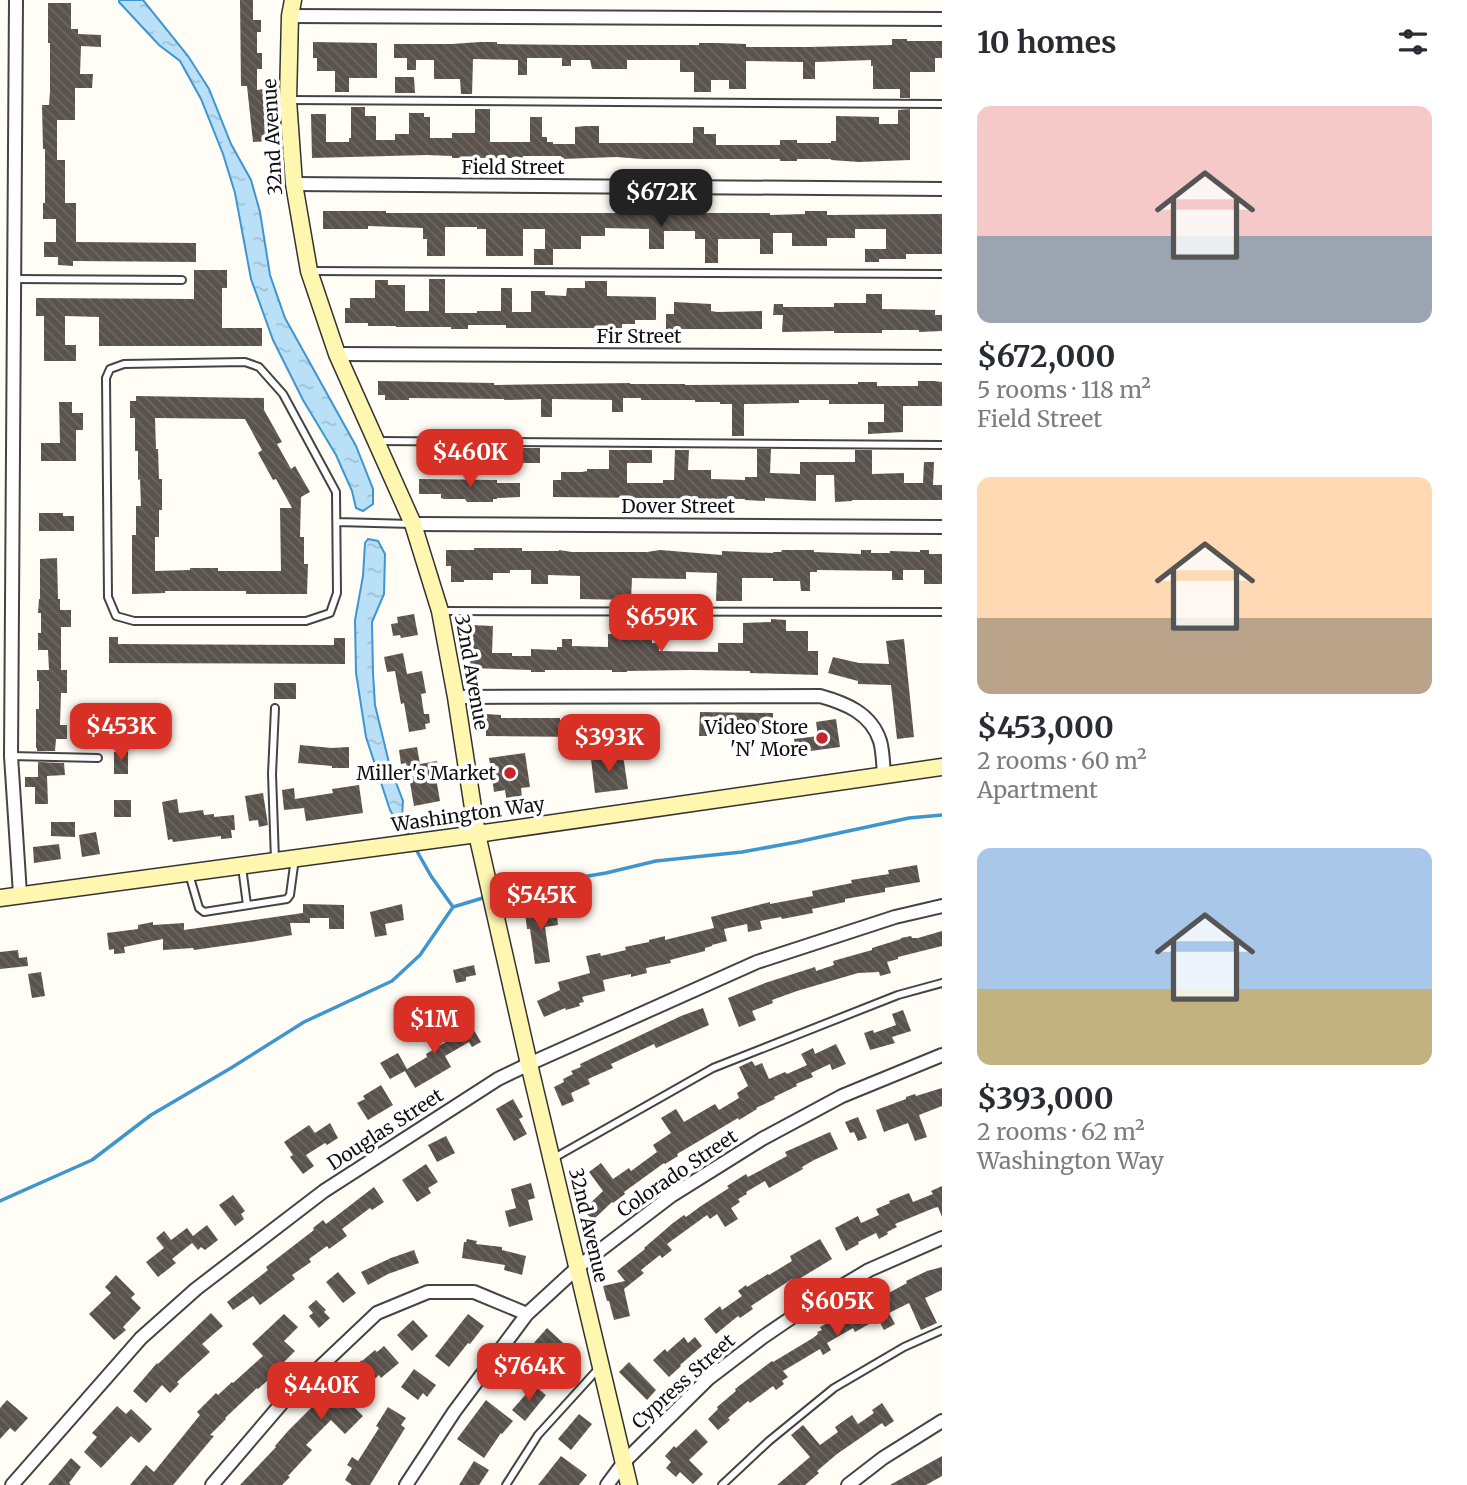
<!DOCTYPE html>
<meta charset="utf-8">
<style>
body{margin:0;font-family:Merriweather,serif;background:#f2f2f3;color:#2b2b33;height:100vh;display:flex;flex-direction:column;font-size:26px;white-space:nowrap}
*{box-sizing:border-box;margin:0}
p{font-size:23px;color:#7c7c81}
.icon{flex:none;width:38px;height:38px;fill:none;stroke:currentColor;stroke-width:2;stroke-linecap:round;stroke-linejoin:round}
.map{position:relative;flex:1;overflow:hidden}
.sheet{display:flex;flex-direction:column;background:#fff;width:525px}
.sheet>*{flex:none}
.price{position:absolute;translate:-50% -60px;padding:0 16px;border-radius:14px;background:#d93025;color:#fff;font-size:23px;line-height:46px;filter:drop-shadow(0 2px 4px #0008)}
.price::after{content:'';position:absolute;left:50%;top:42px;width:21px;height:16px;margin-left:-10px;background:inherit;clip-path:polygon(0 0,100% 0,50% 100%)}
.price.active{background:#222;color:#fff}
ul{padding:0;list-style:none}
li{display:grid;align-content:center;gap:14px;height:371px;padding:0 35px}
li span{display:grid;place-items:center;height:217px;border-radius:14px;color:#555}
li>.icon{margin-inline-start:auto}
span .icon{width:126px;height:126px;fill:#fffc;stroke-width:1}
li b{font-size:30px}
h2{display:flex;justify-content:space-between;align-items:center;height:84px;padding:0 35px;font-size:30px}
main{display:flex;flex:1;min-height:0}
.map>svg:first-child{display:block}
.water{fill:url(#water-ripples);stroke:#3f96cf;stroke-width:2}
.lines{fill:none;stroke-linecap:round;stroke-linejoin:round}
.stream{stroke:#3f96cf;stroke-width:3.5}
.building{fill:url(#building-back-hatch);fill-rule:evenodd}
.lane-casing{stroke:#444;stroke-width:10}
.street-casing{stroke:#444;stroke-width:16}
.secondary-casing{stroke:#333;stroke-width:19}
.lane{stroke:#fff;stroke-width:6}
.street{stroke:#fff;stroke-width:12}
.secondary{stroke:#fff6b0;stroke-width:16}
.poi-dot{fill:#c4262e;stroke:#fff;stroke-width:2.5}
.labels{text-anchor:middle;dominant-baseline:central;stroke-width:7;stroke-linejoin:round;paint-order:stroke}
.street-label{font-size:19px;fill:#111;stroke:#fff}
.poi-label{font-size:19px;fill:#111;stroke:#fff;text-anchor:end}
</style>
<main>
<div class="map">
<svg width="942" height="1485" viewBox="0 0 942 1485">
<defs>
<pattern id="water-ripples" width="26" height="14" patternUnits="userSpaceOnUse" patternTransform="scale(1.75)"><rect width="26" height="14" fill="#b9e0f7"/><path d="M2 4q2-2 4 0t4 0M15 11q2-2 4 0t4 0" fill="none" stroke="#9ebfd3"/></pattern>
<pattern id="building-back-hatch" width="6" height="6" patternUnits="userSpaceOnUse" patternTransform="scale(1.75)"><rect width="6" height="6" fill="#5a524d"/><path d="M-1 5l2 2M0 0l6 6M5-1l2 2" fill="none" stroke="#6d6662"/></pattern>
</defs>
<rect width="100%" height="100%" fill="#fffdf5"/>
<path class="water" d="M119,0H143L188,56L209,89L231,144L251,180L260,212L270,275L285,318L356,446L373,489V504L363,511L356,508L352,491L336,455L303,400L273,340L251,279L235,193L223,154L201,99L180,61L159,45L119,2Z
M368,539L378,541L385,554L384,594L372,622L373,673L375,705L390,767L403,801L402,817L400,820H396L390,810L366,737L356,673L355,620L363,576L365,543Z"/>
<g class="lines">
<path class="stream" d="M400,820L409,837
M414,846L431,876L453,907
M497,893L510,889L606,873L656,861L742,852L797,842L909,818L942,815
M0,1201L92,1160L151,1115L231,1068L304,1022L392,981L420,955L453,907L486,897"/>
</g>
<path class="building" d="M240,0H253V20H261V32H257V53H262V69H257V90L264,89L269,141L253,142L247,86H241Z
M48,3H71V29H78V34L101,35V47L81,46L80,74H93L92,88H75V120H57V160H65V203H76V242L196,243V262L73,261V266L58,265V257H44V242H56V219H43V203H45V149H43L42,105H49L50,91V43H48Z
M892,39H907V41H942V58H935V72H910V98H900V89H873V66H871V60L815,62V79H803V62L746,61V89H729V80H711V92H694V72H680V60H627V69H592L590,60H571V66H562V58H527V75H518V60L473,59L472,94H461L460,79H434V60H416V70H407V58H394V44H452L480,42H497V44L580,45H699V43H717L746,44V47H809L892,45Z
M313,42L377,43V78H349V92H335V71H317V58H313Z
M395,77H414L415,93H395Z
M351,107H365V116H376V140H395V134H409V113H424V117H430V138H452V133H475V109H490V142H530V117H542V137H547V142H553V144H575V127L586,126H599V143H693V127H704V134H716V145H780V140H797V143H831V141H836V116L879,117V124H898V110L910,109V160L859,162L831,160V159H797V161H780V159H643L616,157L561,159V156H523V158H452V156L426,155L312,158L311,114H326V142H349V138H351Z
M323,211H386V213H660V215H695V213H770V215L805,214V211H827V215L942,214V254H906V259H879V262H865V249H886V229H855V238H827V246H792V233H773V254H760V239H718V263H705V239H695V231H664V249H649V229L605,228V236H581V249H545V229H523V256H486V229H477V227H445V256H427V239H423V228L368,226V229H323Z
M534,249H553V265H534Z
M194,270H227V288H222V328H262V346H99V317L65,316V345H76V361H44V316H36V298L194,299Z
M429,279H445V313H477V311H501V288H512V312H531V291H545V295L566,296L567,288H585V281H607V296L656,297V320H635V324H622V328H506V325H468V329H451V327H396V326H368V323H345V308H350V298H375V280H388V285H405V311H429Z
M866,294H882V309L935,310V315H942V331L919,332V330H882V333H834V331L782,332L783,315H773L774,304H783V307H834V303H866Z
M674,302L711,304V311L717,312L762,311V329H666V314H674Z
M378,381L494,383V385L630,383V384H685V385L858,384V382H877V386H918V381H934L942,382V406H903V432L868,434V422H884V404H829V400H799V403L744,404V436H732V404H720V402H695V400H641V398H623V412H612V400L552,399V417H541V399L504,400V399L409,398V400H385V395H378Z
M136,396L264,398V410L282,442L277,444L291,469L295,466L310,492L301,497L300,537H304V564H308L307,594H246V591H165V593L132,594V535H136V506H141L140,479L138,480V451H135V418H130V401H136ZM155,418L245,419L262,450L258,453L273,480L276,479L292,508H280L281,571H218V568H190V570L155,571V537H159V510H162V479H159L158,449H156Z
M59,402H72V413H83V430H76V461H41V443H60Z
M517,448H540V463H517Z
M757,449H771L770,473L800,474V462H855V450H872V474L904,473V483H923L924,462H934L933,485H942V500H852V501L835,502L834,475H816V501L765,498V501L745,500V499L553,497V480H561V472H582L587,471V469H609V450H652V463H627V483H663V480H674L675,450H689L688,470H711V479L745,480V477H757Z
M419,479L497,480V483H520V497L497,498V499H493V502H467L465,499H444L441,498V494H419Z
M39,513H63V516H74V531H39Z
M474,548H522V551H559V550L572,552H647L660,550L722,555V551L773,553V552H781L782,550H814V552L861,554V550H871V553H890V551L920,552V550H929V554H942V584H924V570H903V580H892V571L817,570V572H810V591H801L800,581H773V578H742V601H716L717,573L686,572V579L632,578L631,600L580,599V576L548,575V584H531V570H510V573H493V580H464V582H451V566H446V550H474Z
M57,558L58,599H60V610H71V627H61V670H67V693H61L60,725H67V739H56L55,751H37V748H36V709H39V681H37V670H49L48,650H38V633H41V613H38L39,599H40V559Z
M414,614L418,635L401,638L400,635L393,636L391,624L398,623L397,617Z
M771,619L786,620V631H808V651H818V675L750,673V671L691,670L627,671V672H612V670H545V672H531V670L470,668L471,625L493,626L492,653H512V656H531V649L557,650V647H562V639H572V646L608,647V634H619V636L652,637V643H659V651L718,652V643H743V623L771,622Z
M109,637H118V644L334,645V638H345V664L109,663Z
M904,639L914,737L897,739L891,685L858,684V681L828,673L833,657L859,663L889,664L886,641Z
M403,653L407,674L422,671L426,693L421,694L424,714H429L430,723L425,724L426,729L409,732L404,703L401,704L395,671L387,672L384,657Z
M274,683H296V699H274Z
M700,712L773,713V732L721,731V736H699Z
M486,714L501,715V718H560V722H601V718H635V736H627V739H580V737L486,736Z
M836,719L840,747L796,753L794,739L818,736L816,722Z
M300,745L332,748L349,747V768H332V766L298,763Z
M417,747L420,764L437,761L439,770L435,772L440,801L414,806L409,777L417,776V768H407L406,763L401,764L399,750Z
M114,752H128V774H114Z
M525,753L530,787L521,788L523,806L508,809L505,790L494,792L489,758Z
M623,755L628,789L595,793L591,759Z
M38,762L64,763L65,775L47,776L48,804H35V787H25V777H38Z
M359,785L363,813L306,821L304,808L284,810L282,790L294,788L295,799L333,793L332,789Z
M263,793L268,825L259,827L258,820L249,821L245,796Z
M177,799L179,813L203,810L204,815L214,814V817L234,815L235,830H231L232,838L221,839V836L173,842L172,839L168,840L162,802Z
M114,800H131V817H114Z
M51,822H75V837L51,836Z
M96,832L100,854L82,857L79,835Z
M59,844L61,859L34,863L33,847Z
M917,865L920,882L885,888V892L845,899V902L812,909L813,913L782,919L781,917L760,921L762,929L748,932L747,924L724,929L727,941L712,945V946L705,948V951L670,960L671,963L646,968L647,973L631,977V974L603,980L605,991L582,997L584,1002L579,1003L580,1006L566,1010L565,1008L544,1017L537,1001L560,990L558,982L590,973L586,956L600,953L601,956L626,950L625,947L649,942V940L665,936V940L714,928L711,917L770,902V904L813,896L812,891L852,883L851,880L889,874L888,870Z
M303,904L344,905V929H329V918H310V923H290L292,935L257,941L194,950L193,948L163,950V939L124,947L125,953L114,954V949L109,950L107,933L138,929V925L153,922V925L184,923V930L303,913Z
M402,904L404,920L385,924L387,935L375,937L370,912Z
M556,908L558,925L545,927L550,962L535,964L530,929H527L525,913Z
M942,931V946L898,957V959L887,962L891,973L880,976L879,972L858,973L797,991L772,1000L773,1003L752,1011L756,1020L739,1027L728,998L765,983L815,967L816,971L834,965L833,961L872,950V948L901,939V938L911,936L912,938H918Z
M18,950L19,958L27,957L28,966L0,969V952Z
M474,965L476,975L466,977V981L456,983L453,970Z
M41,972L45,996L32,998L28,974Z
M703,1008L709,1025L656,1048L654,1044L611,1064L613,1068L588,1079L590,1084L571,1093L574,1101L562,1106L554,1087L564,1082L563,1079L573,1074L571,1071L581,1067L580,1064L681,1016Z
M903,1010L911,1031L892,1037L895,1043L870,1050L864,1033L873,1030L874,1033L896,1025L892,1014Z
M469,1015L474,1023L471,1025L481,1042L472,1047L469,1042L445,1056L451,1067L415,1088L405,1071L390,1079L380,1063L398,1053L407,1069L427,1057L426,1054L454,1037L453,1035L459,1032L454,1023Z
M836,1044L846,1064L832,1070L830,1064L811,1073L813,1077L796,1084L797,1086L774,1097L775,1099L756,1108L757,1109L739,1120L738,1118L677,1154L678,1156L665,1164L664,1163L624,1192L625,1194L613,1203L612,1202L593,1220L583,1210L603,1191L589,1172L601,1163L613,1179L629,1168L631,1171L657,1152L653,1145L671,1133L661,1118L676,1109L684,1122L715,1104L719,1110L739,1098L737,1093L748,1086L739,1067L752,1061L755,1066L762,1063L769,1079L785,1072L787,1074L807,1065L801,1054L813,1048L815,1054Z
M381,1085L393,1105L368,1120L357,1103L365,1099L363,1096Z
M942,1088V1106L919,1115L927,1137L915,1141L908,1123L884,1132L876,1110L906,1099V1097L915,1094L916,1096Z
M513,1099L523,1117L519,1119L527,1134L514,1141L496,1109Z
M858,1117L867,1138L858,1141L854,1132L850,1133L845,1122Z
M330,1123L338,1138L327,1145L325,1143L306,1155L314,1166L303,1174L290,1157L293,1155L284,1142L309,1125L315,1133Z
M830,1132L838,1149L814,1160L802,1167L803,1169L769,1188L765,1181L746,1192L747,1194L738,1199L740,1202L731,1208L738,1219L725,1227L717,1214L710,1219L707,1215L667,1244L672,1250L662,1258L660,1255L641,1270L644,1273L624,1289L630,1316L614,1320L609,1301H607L603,1286L625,1281L617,1271L645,1249L644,1248L673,1223L684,1215L686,1217L701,1206L729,1188L727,1186L746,1174L748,1177L787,1156L785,1152Z
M446,1136L455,1153L437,1162L428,1145Z
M426,1164L438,1182L428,1188L431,1193L417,1202L402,1180Z
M531,1183L535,1198L528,1200L533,1220L509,1227L505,1211L516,1208L511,1189Z
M942,1186V1217L938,1207L934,1208L895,1224L897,1227L887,1232L888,1234L879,1239L876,1233L858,1242L859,1244L846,1251L835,1228L858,1216L861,1223L879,1215L876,1209L890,1203L889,1201L909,1193L913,1202L933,1194L931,1191Z
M374,1187L384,1202L372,1210L370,1208L342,1229L347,1236L329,1249L327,1246L309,1259L311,1262L292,1275L295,1279L260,1305L253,1296L233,1310L227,1302L268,1270L266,1267L314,1230L313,1228L323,1220L326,1224Z
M233,1195L245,1211L241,1214L244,1219L235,1226L219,1205Z
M207,1225L218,1240L205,1250L201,1247L198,1250L192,1243L172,1259L176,1263L158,1277L146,1262L164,1248L156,1238L164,1231L171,1240L187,1228L193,1236Z
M467,1239L477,1241L476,1244L502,1247V1250L526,1256L522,1275L504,1270L505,1265L462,1258L464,1242H466Z
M820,1239L832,1259L794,1282L792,1279L751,1306L753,1309L740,1318L738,1316L716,1334L704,1319L720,1306L722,1310L742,1296L738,1291L746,1285L747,1287L768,1274L769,1275L792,1261L790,1256Z
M414,1250L419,1263L388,1274L368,1285L361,1272L391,1258Z
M942,1267V1290L925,1298L937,1323L921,1330L909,1303L889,1313L895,1324L884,1330L878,1319L855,1332L853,1328L827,1343L831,1350L823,1355L820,1349L783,1371L788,1377L782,1381L784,1384L776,1390L773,1386L750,1403L748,1401L728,1418L730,1420L718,1430L708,1419L718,1409L717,1407L736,1391L735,1389L772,1361L773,1362L813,1338L818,1334L817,1332L822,1330L820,1327L861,1304L863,1307L907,1283L906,1281L927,1271Z
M338,1272L356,1293L343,1303L326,1282Z
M116,1275L135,1294L131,1298L141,1308L123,1327L126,1330L114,1340L89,1314L111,1293L105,1287Z
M316,1300L326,1310L324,1312L330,1318L319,1328L309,1316L313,1313L308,1307Z
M211,1313L223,1326L202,1344L210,1352L177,1382L179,1384L170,1393L162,1385L146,1403L133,1391L157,1363L158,1364Z
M284,1314L298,1327L284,1341L295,1351L275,1371L277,1372L258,1389L257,1388L225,1418L226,1419L210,1435L214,1436L173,1485H130L146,1465L154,1472L200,1415L197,1412L216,1393L218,1395L232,1382L233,1383L263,1356L252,1344Z
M468,1314L484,1326L470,1344L468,1343L449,1367L435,1356Z
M413,1320L428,1336L412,1351L397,1335Z
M547,1328L576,1355L565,1366L561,1362L544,1382L518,1361Z
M684,1337L688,1343L695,1337L702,1346L680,1365L681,1366L669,1377L653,1360L665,1349L667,1352Z
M384,1346L399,1363L381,1378L379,1375L349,1402L363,1416L345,1434L331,1420L306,1445L312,1450L288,1476L290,1477L282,1485H240L276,1447L275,1446L288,1431L313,1406L325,1395L332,1402L352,1382L345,1374L362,1360V1361L375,1350L377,1352Z
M629,1362L656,1390L647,1400L619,1372Z
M414,1369L436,1385L427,1397L423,1393L418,1400L401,1387Z
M534,1385L546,1395L525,1421L512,1410Z
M7,1400L28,1418L15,1432L10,1428L0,1439V1408Z
M486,1400L513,1421L502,1434L501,1433L484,1458L457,1439Z
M882,1403L894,1421L885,1427L882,1423L837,1454L817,1471L819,1473L805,1485H777L810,1457L791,1435L803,1425L820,1445L838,1432L835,1427L852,1415L858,1424L874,1413L872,1410Z
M117,1406L126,1414L131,1409L152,1429L139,1443L131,1436L101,1468L84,1452L97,1437L92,1433Z
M388,1407L406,1418L401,1425L405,1428L370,1485H352L345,1480L352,1468L347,1465L352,1457L358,1461L379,1428L376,1426Z
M579,1414L592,1424L571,1450L558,1439Z
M696,1429L708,1442L689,1460L703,1474L693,1484L680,1472L676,1477L666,1468L671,1462L665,1456L674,1446L676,1448Z
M561,1456L587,1475L579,1485H538Z
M942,1456V1476L926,1485H890Z
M71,1458L81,1467L69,1483L71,1485H48Z
M474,1461L489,1470L479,1485H459Z"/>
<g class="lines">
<defs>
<path id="lane" d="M289,100L942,104
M311,271L942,274
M15,279L182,280
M245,362L259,367L283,394L336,492L337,593L330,613L306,621H134L116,616L108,597L106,378L110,369L124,364Z
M378,441L942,445
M337,522L412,524
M442,611L942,612
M11,756L98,758
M275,860L272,774L275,708
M242,867L247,905
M189,874L199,908L204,912L287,899L290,895L295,858
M554,1158L713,1068L898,995L942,983
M506,1485L538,1435L598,1369
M722,1485L769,1441L834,1388L904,1347L942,1330"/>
<path id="street" d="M16,0L11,756L20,894
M290,16L942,19
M294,184L942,189
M337,354L942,357
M413,524L942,527
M456,697L820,696C845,703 871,713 880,741C883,751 883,764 884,774
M12,1485L141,1338L196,1289L324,1191L498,1079L529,1064L757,962L895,917L942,906
M212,1485L282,1403L377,1313L428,1292H474L527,1314
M406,1485L454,1412L527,1314L578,1267L671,1196L762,1139L842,1096L942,1055
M607,1485L624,1462L708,1379L763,1337L810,1305L869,1270L942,1238
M848,1485L883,1458L942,1421"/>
<path id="secondary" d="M293,0L290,16L288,100L294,184L309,271L337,354L413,524L440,611L456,697L477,834L529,1064L629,1485
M0,898L477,834L942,767"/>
</defs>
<use href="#lane" class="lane-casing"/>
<use href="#street" class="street-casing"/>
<use href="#secondary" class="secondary-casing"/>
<use href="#lane" class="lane"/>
<use href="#street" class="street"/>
<use href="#secondary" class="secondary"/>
</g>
<g class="poi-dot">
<circle cx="822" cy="738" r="7"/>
<circle cx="510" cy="773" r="7"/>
</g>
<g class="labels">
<g class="street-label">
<text transform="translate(272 137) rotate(-93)">32nd Avenue</text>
<text x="513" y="167">Field Street</text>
<text x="639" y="336">Fir Street</text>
<text x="678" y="506">Dover Street</text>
<text transform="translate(472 672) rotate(80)">32nd Avenue</text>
<text transform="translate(468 814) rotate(-8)">Washington Way</text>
<text transform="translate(385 1129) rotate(-33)">Douglas Street</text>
<text transform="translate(677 1173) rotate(-34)">Colorado Street</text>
<text transform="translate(589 1225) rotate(77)">32nd Avenue</text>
<text transform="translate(683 1381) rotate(-42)">Cypress Street</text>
</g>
<g class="poi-label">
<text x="808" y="727">Video Store<tspan x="808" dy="22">'N' More</tspan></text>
<text x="496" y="773">Miller's Market</text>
</g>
</g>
</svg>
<b class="price active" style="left:661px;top:229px">$672K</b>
<b class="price" style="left:470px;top:489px">$460K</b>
<b class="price" style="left:661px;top:654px">$659K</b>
<b class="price" style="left:121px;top:763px">$453K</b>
<b class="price" style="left:609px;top:774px">$393K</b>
<b class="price" style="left:541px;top:932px">$545K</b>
<b class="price" style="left:434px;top:1056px">$1M</b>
<b class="price" style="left:837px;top:1338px">$605K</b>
<b class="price" style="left:529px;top:1403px">$764K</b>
<b class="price" style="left:321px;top:1422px">$440K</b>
</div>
<section class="sheet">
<h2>10 homes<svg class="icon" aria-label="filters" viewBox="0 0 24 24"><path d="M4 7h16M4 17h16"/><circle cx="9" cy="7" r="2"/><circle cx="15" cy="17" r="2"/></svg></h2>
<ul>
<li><span style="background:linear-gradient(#f6c9c9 60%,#9aa5b1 0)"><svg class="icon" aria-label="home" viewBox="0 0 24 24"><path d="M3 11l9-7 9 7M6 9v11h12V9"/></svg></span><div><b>$672,000</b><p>5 rooms · 118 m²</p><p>Field Street</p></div></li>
<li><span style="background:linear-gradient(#ffd9b3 65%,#b9a48a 0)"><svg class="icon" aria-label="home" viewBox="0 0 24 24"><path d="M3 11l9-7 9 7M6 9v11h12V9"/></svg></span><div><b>$453,000</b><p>2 rooms · 60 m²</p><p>Apartment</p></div></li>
<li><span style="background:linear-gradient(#a9c7e8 65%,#c2b280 0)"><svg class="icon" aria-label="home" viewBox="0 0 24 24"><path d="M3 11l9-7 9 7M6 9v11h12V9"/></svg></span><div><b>$393,000</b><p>2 rooms · 62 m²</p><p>Washington Way</p></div></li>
</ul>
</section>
</main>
